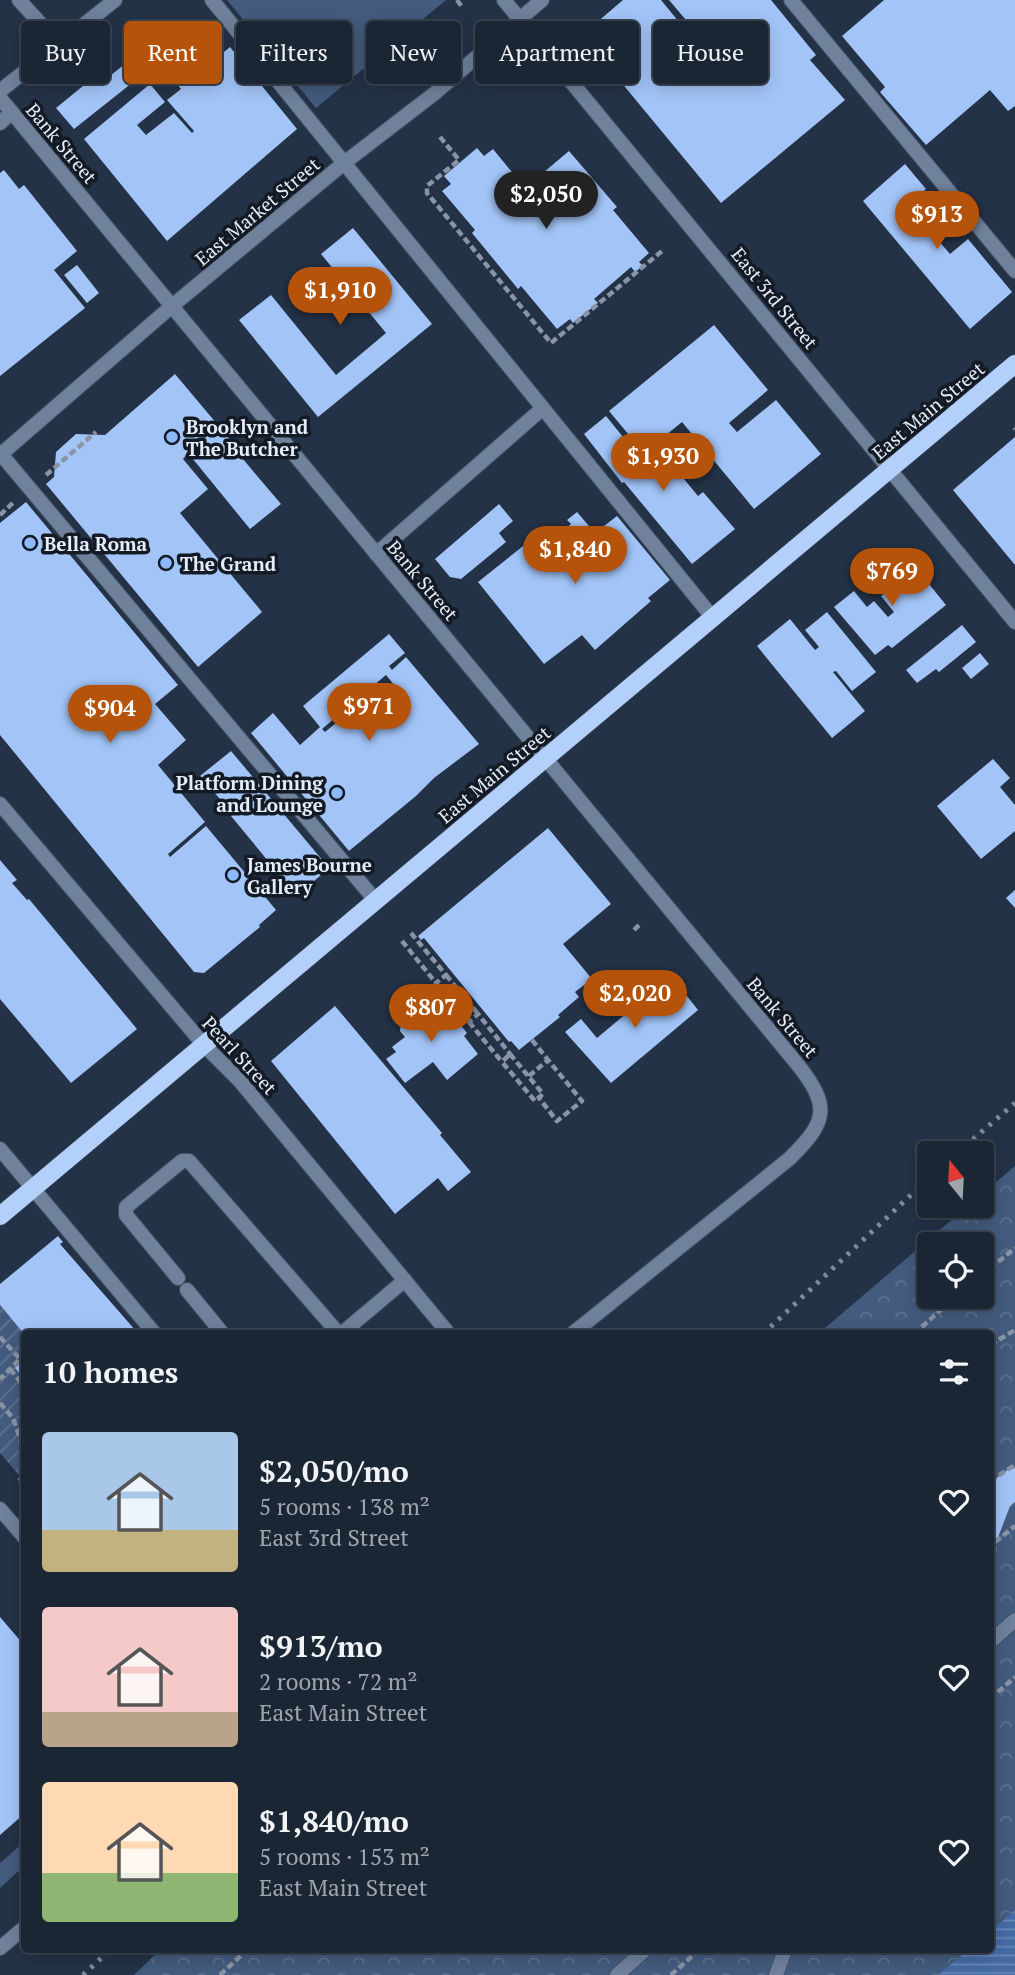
<!DOCTYPE html>
<meta charset="utf-8">
<style>
body{margin:0;font-family:"PT Serif",serif;background:#283241;color:#f1f3f6;height:100vh;display:flex;flex-direction:column;font-size:26px;white-space:nowrap}
*{box-sizing:border-box;margin:0}
p{font-size:23px;color:#a0a5ad}
.icon{flex:none;width:38px;height:38px;fill:none;stroke:currentColor;stroke-width:2;stroke-linecap:round;stroke-linejoin:round}
.map{position:relative;flex:1;overflow:hidden}
.drawer{position:absolute;left:21px;top:1330px;width:973px;height:623px;display:flex;flex-direction:column;background:#1b2635;border-radius:7px;box-shadow:0 4px 18px #0003,0 0 0 2px #394350}
.drawer>*{flex:none}
.banner{position:absolute;left:21px;top:21px;width:973px;height:63px;display:flex;gap:14px}
.needle{width:46px;rotate:342deg}
.tools{position:absolute;left:917px;top:1141px;display:grid;gap:14px}
.tools a{display:grid;place-items:center;width:77px;height:77px;border-radius:7px;background:#1b2635;box-shadow:0 4px 18px #0003,0 0 0 2px #394350;font-size:35px}
.price{position:absolute;translate:-50% -60px;padding:0 16px;border-radius:24px;background:#b45309;color:#fff;font-size:23px;line-height:46px;filter:drop-shadow(0 2px 4px #0008)}
.price::after{content:'';position:absolute;left:50%;top:42px;width:21px;height:16px;margin-left:-10px;background:inherit;clip-path:polygon(0 0,100% 0,50% 100%)}
.price.active{background:#222;color:#fff}
ul{padding:0;list-style:none}
li{display:flex;align-items:center;gap:21px;height:175px;padding:0 21px}
li span{display:grid;place-items:center;flex:none;width:196px;height:140px;border-radius:7px;color:#555}
li>.icon{margin-inline-start:auto}
span .icon{width:84px;height:84px;fill:#fffc;stroke-width:1}
li b{font-size:30px}
h2{display:flex;justify-content:space-between;align-items:center;height:84px;padding:0 21px;font-size:30px}
.tag{padding:0 24px;border-radius:7px;background:#1b2635;box-shadow:0 4px 18px #0003,0 0 0 2px #394350;font-size:24px;line-height:63px}
.tag.active{background:#b45309;color:#fff}
.map>svg:first-child{display:block}
.grass{fill:#435b7e}
.park{fill:url(#park-crowns);fill-rule:evenodd}
.garden{fill:url(#garden-furrows)}
.water{fill:url(#water-rules)}
.building{fill:#a2c4f7;fill-rule:evenodd}
.lines{fill:none;stroke-linecap:round;stroke-linejoin:round}
.service-casing{stroke:#435064;stroke-width:16}
.minor-casing{stroke:#435064;stroke-width:16}
.tertiary-casing{stroke:#435064;stroke-width:16}
.primary-casing{stroke:#435064;stroke-width:19}
.path{stroke:#8994a6;stroke-width:4.5;stroke-dasharray:7 3.5;stroke-linecap:butt}
.service{stroke:#6f819b;stroke-width:14}
.minor{stroke:#6f819b;stroke-width:14}
.tertiary{stroke:#6f819b;stroke-width:14}
.primary{stroke:#b3d0fb;stroke-width:18}
.rail{stroke:#7f8b9c;stroke-width:5;stroke-dasharray:3.5 7;stroke-linecap:butt}
.poi-dot{fill:#8cb9fc;stroke:#131a23;stroke-width:2.5}
.labels{text-anchor:middle;dominant-baseline:central;stroke-width:7;stroke-linejoin:round;paint-order:stroke}
.street-label{font-size:19px;fill:#e3edfb;stroke:#131a23}
.poi-label{font-size:19px;font-weight:bold;fill:#e3edfb;stroke:#131a23;text-anchor:start}
</style>
<div class="map">
<svg width="1015" height="1975" viewBox="0 0 1015 1975">
<defs>
<pattern id="park-crowns" width="20" height="18" patternUnits="userSpaceOnUse" patternTransform="scale(1.75)"><rect width="20" height="18" fill="#435b7e"/><path d="M2 6a3 3 0 1 1 6 0M12 15a3 3 0 1 1 6 0" fill="none" stroke="#5e7391"/></pattern>
<pattern id="garden-furrows" width="10" height="10" patternUnits="userSpaceOnUse" patternTransform="scale(1.75)"><rect width="10" height="10" fill="#435b7e"/><path d="M-1 1l2-2M0 10L10 0M9 11l2-2" fill="none" stroke="#5e7391"/></pattern>
<pattern id="water-rules" width="6" height="5" patternUnits="userSpaceOnUse" patternTransform="scale(1.75)"><rect width="6" height="5" fill="#456ba5"/><path d="M0 2.5h6" fill="none" stroke="#6988b7"/></pattern>
</defs>
<rect width="100%" height="100%" fill="#243247"/>
<path class="grass" d="M227,0H446L316,108Z
M24,1842V1866L0,1888V1863Z"/>
<path class="park" d="M1015,1166V1911L991,1932L990,1334H818L968,1206H982V1194ZM929,1244H982V1297H929Z
M160,1950H969L939,1975H134Z"/>
<path class="garden" d="M0,1305L24,1334V1481L0,1453Z"/>
<path class="water" d="M1015,1910V1975H938L968,1950H990L991,1931Z"/>
<path class="building" d="M623,0H661L702,50L708,46L669,0H771L816,55L810,60L845,100L721,203L582,35Z
M884,0H1015V106L1008,111L990,90L926,145L880,92L885,87L842,36Z
M230,47L297,129L167,241L84,139L150,84L165,102L137,125L146,135L174,113L192,133L194,131L167,100L181,89L174,80L191,65L197,74Z
M125,64L137,79L74,129L56,108L105,68L111,75Z
M477,148L484,156L493,149L525,188L569,151L617,207L613,210L649,253L639,262L643,266L635,272L631,267L594,299L598,303L573,323L570,319L557,329L521,286L518,289L472,233L475,230L442,191L451,184L444,176Z
M905,164L926,189L908,205L950,254L968,239L1012,292L970,329L863,201Z
M4,170L19,189L24,185L77,251L54,270L85,308L0,376V173Z
M353,228L432,324L318,417L239,320L271,295L336,375L386,333L321,254Z
M77,265L99,293L87,303L64,275Z
M714,325L768,390L729,423L737,432L776,400L821,454L754,509L682,422L644,453L609,411Z
M175,374L233,443L231,445L281,504L250,529L188,453L183,459L208,489L180,513L262,612L198,667L46,484L54,477L56,452L76,434L105,435Z
M606,416L645,464L661,451L698,496L703,492L735,529L692,564L624,482L622,483L584,434Z
M1015,437V565L953,490Z
M26,502L178,685L155,704L186,740L158,765L205,822L168,854L170,857L206,826L276,910L259,925L260,927L204,973L194,972L0,735V523Z
M499,504L513,521L499,533L506,542L461,579L450,577L435,559Z
M577,512L595,533L617,516L670,580L648,598L651,601L595,650L582,635L544,664L478,582L537,535L546,545L571,524L567,520Z
M893,558L911,579L920,573L946,605L892,648L888,645L875,655L834,607L854,591L867,607L874,601L888,617L894,612L881,596L886,592L872,575Z
M827,612L876,672L852,691L836,671L833,672L865,711L832,738L757,646L790,619L815,650L819,647L805,630Z
M962,625L976,642L939,672L936,669L917,683L906,670Z
M389,634L405,653L389,666L392,670L406,657L479,744L434,778L416,796L349,851L251,733L273,713L300,745L320,727L303,706ZM386,675L404,697L382,713L368,697L325,732L322,729Z
M980,653L989,664L971,679L962,668Z
M231,751L329,868L297,896L231,816L233,814L200,776Z
M993,759L1010,778L1000,787L1015,805V831L981,859L937,806Z
M548,828L611,904L563,944L592,979L575,992L579,997L558,1015L560,1017L519,1050L511,1041L509,1042L424,938L421,940L418,936Z
M0,860L17,880L12,883L27,900L29,899L137,1029L71,1083L0,999Z
M1015,890V908L1006,898Z
M671,976L698,1010L611,1083L565,1032L581,1019L597,1038Z
M443,1003L467,1033L464,1036L478,1054L447,1080L433,1062L405,1083L386,1059L396,1052L392,1047L405,1037L400,1031L401,1021L416,1008L425,1009L430,1015Z
M335,1006L442,1133L440,1135L471,1172L448,1191L438,1178L395,1214L271,1061Z
M58,1236L63,1242L60,1244L136,1331L133,1334H24L0,1305V1284Z
M24,1360V1379L15,1368Z
M1015,1468V1502L1010,1506L997,1540L990,1537V1483L1009,1469Z
M0,1617L24,1645V1814L0,1835Z"/>
<g class="lines">
<defs>
<path id="service" d="M19,0L59,44
M212,0L713,618
M791,0L1015,271
M0,91L115,0
M0,123L12,112
M0,453L376,901
M376,554L543,408
M545,758L798,1065C831,1107 827,1122 789,1159L572,1334
M204,1045L239,1080L449,1334
M0,1149L155,1334
M178,1278L126,1215V1207L182,1161H189L339,1334
M187,1290L223,1334
M341,1334L405,1280
M0,1509L24,1537
M0,1948L24,1928
M776,1975L785,1950"/>
<path id="minor" d="M504,0L1015,622
M0,98L545,758
M0,804L204,1045
M990,1642L1015,1620
M617,1975L645,1950"/>
<path id="tertiary" d="M0,455L172,306L344,163L435,93L542,0"/>
<path id="primary" d="M0,1216L1015,364"/>
</defs>
<use href="#service" class="service-casing"/>
<use href="#minor" class="minor-casing"/>
<use href="#tertiary" class="tertiary-casing"/>
<use href="#primary" class="primary-casing"/>
<path class="path" d="M457,0L462,7
M440,137L459,160L427,186V193L551,343L662,251
M1014,428L1015,429
M46,475L96,432
M0,515L15,501
M634,930L639,925
M411,933L446,975L436,983L469,1022L478,1014L510,1054
M402,941L436,983
M446,975L478,1014
M469,1022L502,1062
M532,1040L548,1060
M510,1054L543,1094L535,1101L502,1062Z
M529,1076L548,1060L582,1101L557,1121L539,1098
M982,1275L1015,1248
M914,1334L955,1297
M0,1337L20,1359L0,1379
M990,1345L1015,1330
M10,1369L24,1386
M0,1403L13,1418L24,1450
M19,1481L24,1476
M990,1481L1015,1465
M990,1540L995,1542L990,1590
M995,1542L1015,1526
M990,1699L1015,1677
M220,1975L247,1950
M671,1975L699,1950"/>
<use href="#service" class="service"/>
<use href="#minor" class="minor"/>
<use href="#tertiary" class="tertiary"/>
<use href="#primary" class="primary"/>
<path class="rail" d="M957,1153L1015,1103
M763,1334L929,1178
M83,1975L110,1950"/>
</g>
<g class="poi-dot">
<circle cx="172" cy="437" r="7"/>
<circle cx="30" cy="543" r="7"/>
<circle cx="166" cy="563" r="7"/>
<circle cx="337" cy="793" r="7"/>
<circle cx="233" cy="875" r="7"/>
</g>
<g class="labels">
<g class="street-label">
<text transform="translate(62 143) rotate(50)">Bank Street</text>
<text transform="translate(257 211) rotate(-40)">East Market Street</text>
<text transform="translate(775 298) rotate(51)">East 3rd Street</text>
<text transform="translate(928 410) rotate(-40)">East Main Street</text>
<text transform="translate(423 580) rotate(50)">Bank Street</text>
<text transform="translate(494 774) rotate(-40)">East Main Street</text>
<text transform="translate(783 1017) rotate(50)">Bank Street</text>
<text transform="translate(240 1055) rotate(47)">Pearl Street</text>
</g>
<g class="poi-label">
<text x="186" y="426">Brooklyn and<tspan x="186" dy="22">The Butcher</tspan></text>
<text x="44" y="543">Bella Roma</text>
<text x="180" y="563">The Grand</text>
<text x="323" y="782" text-anchor="end">Platform Dining<tspan x="323" dy="22">and Lounge</tspan></text>
<text x="247" y="864">James Bourne<tspan x="247" dy="22">Gallery</tspan></text>
</g>
</g>
</svg>
<div class="tools">
<a><svg class="needle" viewBox="-14 -14 28 28"><path d="M0-13l5 13h-10z" fill="#e53935"/><path d="M0 13l5-13h-10z" fill="#a0a5ad"/></svg></a>
<a><svg class="icon" aria-label="locate" viewBox="0 0 24 24"><circle cx="12" cy="12" r="6"/><path d="M12 2v4M12 18v4M2 12h4M18 12h4"/></svg></a>
</div>
<b class="price active" style="left:546px;top:231px">$2,050</b>
<b class="price" style="left:937px;top:251px">$913</b>
<b class="price" style="left:340px;top:327px">$1,910</b>
<b class="price" style="left:663px;top:493px">$1,930</b>
<b class="price" style="left:575px;top:586px">$1,840</b>
<b class="price" style="left:892px;top:608px">$769</b>
<b class="price" style="left:369px;top:743px">$971</b>
<b class="price" style="left:110px;top:745px">$904</b>
<b class="price" style="left:635px;top:1030px">$2,020</b>
<b class="price" style="left:431px;top:1044px">$807</b>
<div class="banner">
<a class="tag">Buy</a>
<a class="tag active">Rent</a>
<a class="tag">Filters</a>
<a class="tag">New</a>
<a class="tag">Apartment</a>
<a class="tag">House</a>
</div>
<section class="drawer">
<h2>10 homes<svg class="icon" aria-label="filters" viewBox="0 0 24 24"><path d="M4 7h16M4 17h16"/><circle cx="9" cy="7" r="2"/><circle cx="15" cy="17" r="2"/></svg></h2>
<ul>
<li><span style="background:linear-gradient(#a9c7e8 70%,#c2b280 0)"><svg class="icon" aria-label="home" viewBox="0 0 24 24"><path d="M3 11l9-7 9 7M6 9v11h12V9"/></svg></span><div><b>$2,050/mo</b><p>5 rooms · 138 m²</p><p>East 3rd Street</p></div><svg class="icon" aria-label="heart" viewBox="0 0 24 24"><path d="M12 20l-8-8c-3-5 5-10 8-4 3-6 11-1 8 4z"/></svg></li>
<li><span style="background:linear-gradient(#f6c9c9 75%,#b9a48a 0)"><svg class="icon" aria-label="home" viewBox="0 0 24 24"><path d="M3 11l9-7 9 7M6 9v11h12V9"/></svg></span><div><b>$913/mo</b><p>2 rooms · 72 m²</p><p>East Main Street</p></div><svg class="icon" aria-label="heart" viewBox="0 0 24 24"><path d="M12 20l-8-8c-3-5 5-10 8-4 3-6 11-1 8 4z"/></svg></li>
<li><span style="background:linear-gradient(#ffd9b3 65%,#8fb573 0)"><svg class="icon" aria-label="home" viewBox="0 0 24 24"><path d="M3 11l9-7 9 7M6 9v11h12V9"/></svg></span><div><b>$1,840/mo</b><p>5 rooms · 153 m²</p><p>East Main Street</p></div><svg class="icon" aria-label="heart" viewBox="0 0 24 24"><path d="M12 20l-8-8c-3-5 5-10 8-4 3-6 11-1 8 4z"/></svg></li>
</ul>
</section>
</div>
